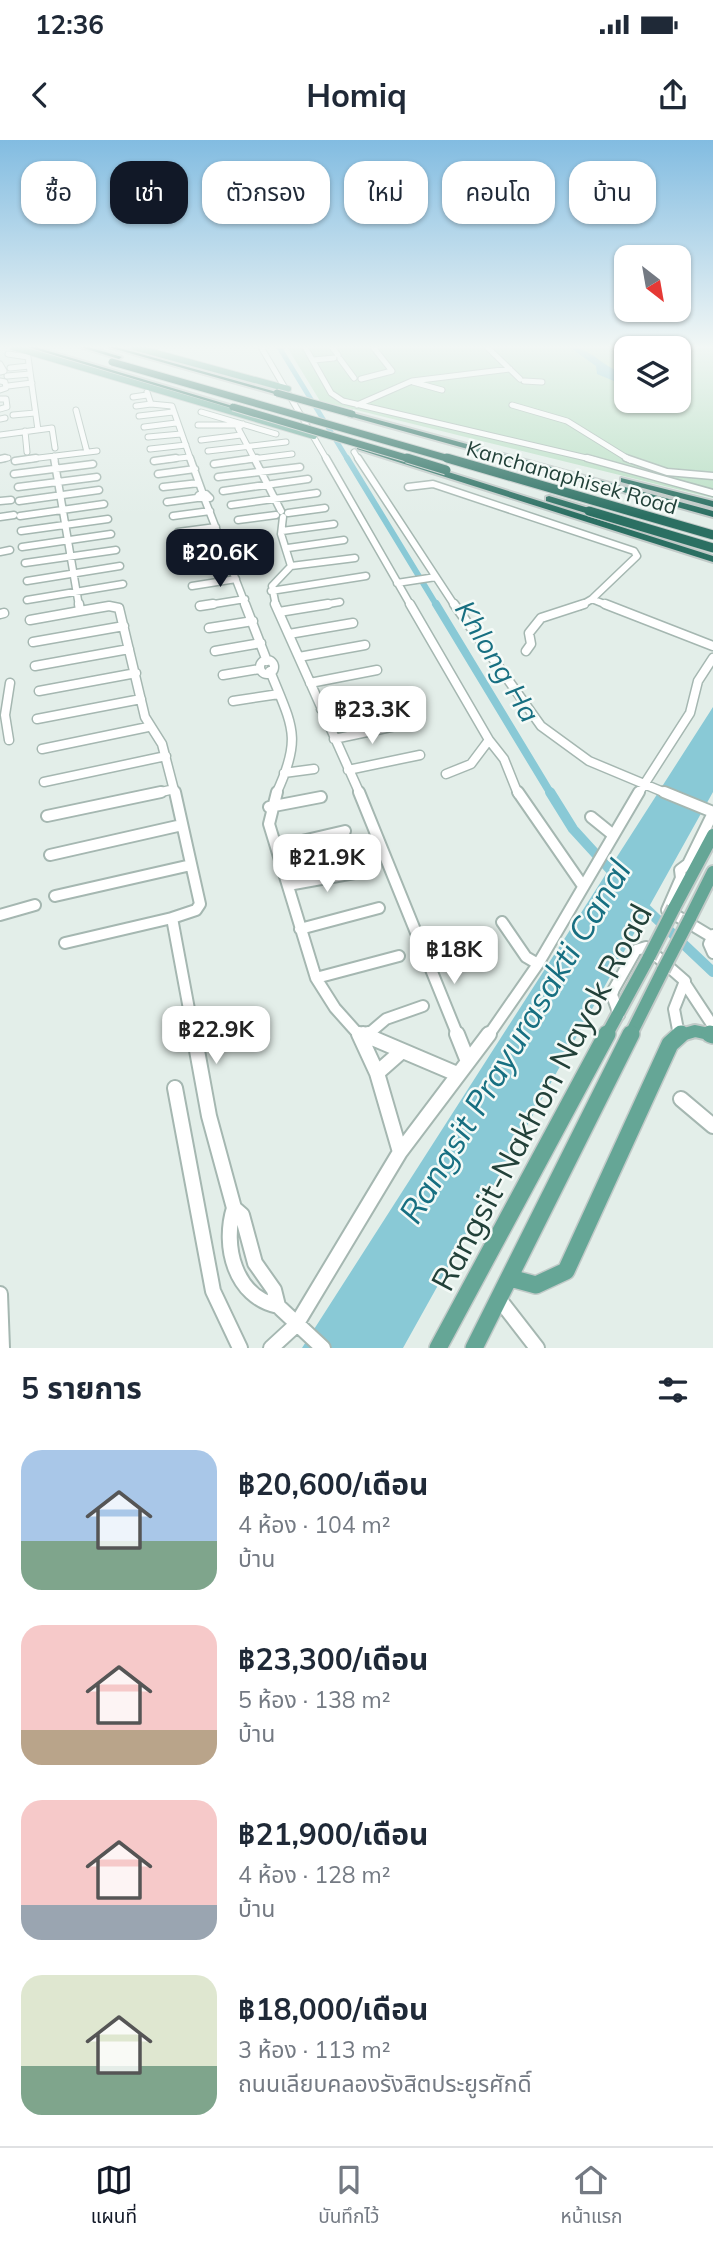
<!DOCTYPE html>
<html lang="th">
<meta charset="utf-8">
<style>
body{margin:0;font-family:Mulish,"Noto Sans Thai",sans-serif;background:#f6f6f7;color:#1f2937;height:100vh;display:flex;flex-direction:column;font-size:26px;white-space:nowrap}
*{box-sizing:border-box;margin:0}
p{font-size:23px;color:#747a83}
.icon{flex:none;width:38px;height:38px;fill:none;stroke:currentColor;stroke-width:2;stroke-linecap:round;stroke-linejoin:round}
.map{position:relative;height:1208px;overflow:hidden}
.details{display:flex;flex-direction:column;background:#fff;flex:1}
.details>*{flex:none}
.hud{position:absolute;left:21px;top:21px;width:672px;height:63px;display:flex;gap:14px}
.needle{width:46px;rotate:149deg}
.controls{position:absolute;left:614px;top:105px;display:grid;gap:14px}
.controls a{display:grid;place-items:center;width:77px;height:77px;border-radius:14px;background:#fff;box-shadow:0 2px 5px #0004;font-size:35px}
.price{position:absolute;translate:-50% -60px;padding:0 16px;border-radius:14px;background:#fff;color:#222;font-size:23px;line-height:46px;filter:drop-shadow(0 2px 4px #0008)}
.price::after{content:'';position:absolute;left:50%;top:42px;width:21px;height:16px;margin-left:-10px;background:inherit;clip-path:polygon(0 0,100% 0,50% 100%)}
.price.active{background:#111827;color:#fff}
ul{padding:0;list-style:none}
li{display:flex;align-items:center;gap:21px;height:175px;padding:0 21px}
li span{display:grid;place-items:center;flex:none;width:196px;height:140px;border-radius:21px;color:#555}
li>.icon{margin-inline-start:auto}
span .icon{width:84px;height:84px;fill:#fffc;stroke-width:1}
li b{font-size:30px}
h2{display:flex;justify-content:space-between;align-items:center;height:84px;padding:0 21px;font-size:30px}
.chip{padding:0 24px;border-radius:21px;background:#fff;box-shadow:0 2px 5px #0004;font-size:24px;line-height:63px}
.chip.active{background:#111827;color:#fff}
.status{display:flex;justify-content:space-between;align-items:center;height:49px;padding:0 35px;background:#fff;direction:ltr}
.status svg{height:19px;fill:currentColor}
header{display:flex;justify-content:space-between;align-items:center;height:91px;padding:0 21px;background:#fff;font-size:32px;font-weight:700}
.tab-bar{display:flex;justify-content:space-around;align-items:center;height:98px;border-top:2px solid #e0e1e3;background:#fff;font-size:19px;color:#747a83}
.tab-bar a{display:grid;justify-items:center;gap:4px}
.tab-bar .active{color:#111827}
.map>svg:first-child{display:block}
.green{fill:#bbe0c6;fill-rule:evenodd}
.water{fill:#89c9d6}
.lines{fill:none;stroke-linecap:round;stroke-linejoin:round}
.canal-far3{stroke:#89c9d6;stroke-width:5}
.canal-far2{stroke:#89c9d6;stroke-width:6}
.canal-far1{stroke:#89c9d6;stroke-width:8}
.canal{stroke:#89c9d6;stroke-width:10}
.minor-far4-casing{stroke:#a5b7b1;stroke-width:7}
.minor-far3-casing{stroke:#a5b7b1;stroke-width:9}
.minor-far2-casing{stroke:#a5b7b1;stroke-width:11}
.minor-far1-casing{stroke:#a5b7b1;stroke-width:14}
.minor-casing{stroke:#a5b7b1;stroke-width:18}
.major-far2-casing{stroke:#c1cac8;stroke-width:8}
.major-far1-casing{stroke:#c1cac8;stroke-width:16}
.major-casing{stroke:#c1cac8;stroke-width:20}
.highway-casing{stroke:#c1cac8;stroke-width:4}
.minor-far4{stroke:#fff;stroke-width:5}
.minor-far3{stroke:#fff;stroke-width:6}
.minor-far2{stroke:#fff;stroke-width:8}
.minor-far1{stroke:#fff;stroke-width:10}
.minor{stroke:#fff;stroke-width:14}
.major-far2{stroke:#65a696;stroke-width:6}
.major-far1{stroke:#65a696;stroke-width:12}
.major{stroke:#65a696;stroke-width:17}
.highway{fill:#2b6f62;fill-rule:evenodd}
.major-bridge-casing{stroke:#c1cac8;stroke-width:16;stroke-linecap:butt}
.highway-bridge-far1-casing{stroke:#c1cac8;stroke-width:9;stroke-linecap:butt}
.highway-bridge-casing{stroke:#c1cac8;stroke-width:11;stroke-linecap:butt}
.major-bridge{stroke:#65a696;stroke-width:12}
.highway-bridge-far1{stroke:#2b6f62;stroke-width:7}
.highway-bridge{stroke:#2b6f62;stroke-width:9}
.labels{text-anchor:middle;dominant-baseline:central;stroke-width:5;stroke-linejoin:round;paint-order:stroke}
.far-street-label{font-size:21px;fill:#224139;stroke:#f4faf7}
.water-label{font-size:28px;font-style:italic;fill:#176f81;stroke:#f4faf7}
.near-street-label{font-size:32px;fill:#224139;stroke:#f4faf7}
.near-water-label{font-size:33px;font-style:italic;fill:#176f81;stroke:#f4faf7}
</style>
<div class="status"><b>12:36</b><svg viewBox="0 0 49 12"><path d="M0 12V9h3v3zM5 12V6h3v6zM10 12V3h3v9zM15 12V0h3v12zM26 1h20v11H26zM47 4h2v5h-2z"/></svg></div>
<header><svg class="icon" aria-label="back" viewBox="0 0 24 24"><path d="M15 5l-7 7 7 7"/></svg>Homiq<svg class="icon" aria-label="share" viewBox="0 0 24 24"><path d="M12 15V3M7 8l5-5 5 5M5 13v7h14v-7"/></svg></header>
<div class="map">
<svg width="713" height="1208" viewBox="0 0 713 1208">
<rect width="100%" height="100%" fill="#e3eee9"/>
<path class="green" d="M287,207H713V358L320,261ZM626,208H679V261H626Z"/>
<path class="water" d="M569,207C592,207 604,230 626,233V246L597,234L596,226Z
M713,567V652L403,1208H302Z"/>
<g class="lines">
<path class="canal-far3" d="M279,207L348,320"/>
<path class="canal-far2" d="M347,318L437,466"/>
<path class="canal-far1" d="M436,464L551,654"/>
<path class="canal" d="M550,652L573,689L615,735
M641,764L713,832"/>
<defs>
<path id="minor-far4" d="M261,207L327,320
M305,207L331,253L343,261L595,320
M332,207L338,215
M487,207L520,239
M620,207L626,210
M8,214L28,217L38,290
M340,219L354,238
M314,220L334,218
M0,224L4,231L0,232
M10,228L29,226
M7,236L30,234
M361,239L392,231L373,207
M0,241L5,242L6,248L0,250
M524,241L542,242
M413,242L442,250
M8,246L32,243
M147,252L151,264L172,266L191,320
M133,257L147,255
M0,259H6L7,267L0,269
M357,265L412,241L510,229
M512,265L567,281L630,320
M136,266L151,264
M76,270L87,312
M201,272L276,294
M13,275L35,273
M139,276L173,272
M0,279L5,278
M243,284L238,288L255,320
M198,285H235
M144,287L176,283
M25,291L27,312
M0,295L52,288L55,308
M148,297L181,294
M201,300L241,295
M150,309L186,305
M208,311L286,302
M354,312L359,320
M54,316L55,320
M0,319L8,318
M22,320L97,311
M161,320L189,317
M244,320L292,314"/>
<path id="minor-far3" d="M54,318L79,466
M190,318L203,354
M254,318L281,371
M326,318L411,466
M358,318L455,466
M587,318L713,353
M626,318L667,332L713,336
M0,319L5,318
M15,321L36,318
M154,321L176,318
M214,324L257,318
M14,334L93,324
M158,334L195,329
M218,337L300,327
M18,347L97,337
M163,347L199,343
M408,347L433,344L634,411L637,416L592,459L609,466
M223,351L308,339
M206,354L210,358H197L199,355Z
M205,360L246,466
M0,361L11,360
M19,361L99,350
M167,362L197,358
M231,365L317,353
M288,373L325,368
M20,376L104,364
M173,376L210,371
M0,377L14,375
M238,380L276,375
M21,391L108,379
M282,391L334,384
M178,392L216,387
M22,407L111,394
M288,408L344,400
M182,409L222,403
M0,412L10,410
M25,423L116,410
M291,426L355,418
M187,427L228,421
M27,441L120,426
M397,443L436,437
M192,446L236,439
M271,451L366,436
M27,460L123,444
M202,466L245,459
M276,466L272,446L291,426L281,394L283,377
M317,466L340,462
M580,466L592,459"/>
<path id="minor-far2" d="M79,464L80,471L109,466L119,468L145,577L162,604L175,654
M245,464L267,521
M275,464L360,654
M410,464L489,600L504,619L518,654
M454,464L541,586L589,621L668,654
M605,464L713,506
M200,466L213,464
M279,472L328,464
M0,474L4,473
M30,480L80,471
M209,488L253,481
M289,494L353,483
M33,502L124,486
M215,511L261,503
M526,511L531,504L529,493L541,478L584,464
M299,517L365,505
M260 527a7 7 0 1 1 14 0a7 7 0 1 1-14 0Z
M35,526L129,509
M270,531C292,586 303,597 276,654
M223,535L259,529
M310,543L377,530
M39,551L136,533
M233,561L279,554
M321,569L391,556
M37,579L141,559
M334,599L405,584
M9,600L5,575L10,543
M42,609L148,587
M348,630L420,615
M284,633L314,629
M446,634L471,624L489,600
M44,642L166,616
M153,654L174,649
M638,654L690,573L698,541L713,518"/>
<path id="minor-far1" d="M175,652L200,764L196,770L172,778L194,896
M277,652L269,684L316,838L335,868L360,896
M359,652L458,896
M518,652L583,746
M664,652L713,672
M269,667L321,657
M47,676L161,652
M591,677L612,694
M276,707L345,691
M50,715L182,685
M288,745L360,732
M55,756L191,725
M0,775L35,765
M502,782L526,817L538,824
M300,789L379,768
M713,795L709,804L713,813
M712,797L667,770L681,738L680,730L688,724L713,673
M65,803L172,778
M316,838L399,816
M686,845L713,886
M619,875L612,855L614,849L636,810L646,807L685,841L674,869L679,895
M358,892L367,896
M366,896L386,879L423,866
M488,896L538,824L639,652"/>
<path id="minor" d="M194,894L209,976L234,1068L242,1075L255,1123L274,1150L278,1166L323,1208
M359,894L377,933L400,1012
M363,894L457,934
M457,894L467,919
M366,896L368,894
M377,933L402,911
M175,948L213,1151L240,1208
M681,959L713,986
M234,1068C222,1106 235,1157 278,1166
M0,1154L2,1208
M499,1159L537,1208
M271,1208L296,1185L400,1012L489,894"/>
<path id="major-far2" d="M13,207L314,296
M134,207L288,249"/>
<path id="major-far1" d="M674,768L713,695
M690,778L713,732
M606,896L649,817
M630,896L663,830
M678,896L695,891L713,895"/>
<path id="major" d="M710,894L713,895
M510,1138L536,1145L566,1131L670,904L681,894
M438,1208L607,894
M474,1208L631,894"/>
<path id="highway" d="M27,207H35L236,267L231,268Z
M80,207H88L122,217L119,219Z
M108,207H116L280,253L275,254Z
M349,272L713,371V377L349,276Z
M357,305H363L713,416V422L357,309Z
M621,338L713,361V367L621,342Z
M549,356L592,369L593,371L589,374L546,361V357Z"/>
</defs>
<use href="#minor-far4" class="minor-far4-casing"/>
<use href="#minor-far3" class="minor-far3-casing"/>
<use href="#minor-far2" class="minor-far2-casing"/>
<use href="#minor-far1" class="minor-far1-casing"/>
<use href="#minor" class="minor-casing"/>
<use href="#major-far2" class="major-far2-casing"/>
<use href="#major-far1" class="major-far1-casing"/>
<use href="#major" class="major-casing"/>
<use href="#highway" class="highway-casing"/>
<use href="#minor-far4" class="minor-far4"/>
<use href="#minor-far3" class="minor-far3"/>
<use href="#minor-far2" class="minor-far2"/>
<use href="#minor-far1" class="minor-far1"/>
<use href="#minor" class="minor"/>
<use href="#major-far2" class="major-far2"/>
<use href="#major-far1" class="major-far1"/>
<use href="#major" class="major"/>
<use href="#highway" class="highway"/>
<defs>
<path id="major-bridge" d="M649,817L674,768
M663,830L690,778"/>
<path id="highway-bridge-far1" d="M112,222L453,320
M277,253L352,274
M233,267L413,320"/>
<path id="highway-bridge" d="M407,318L446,330
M447,318L713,395
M589,371L713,408"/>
</defs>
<use href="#major-bridge" class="major-bridge-casing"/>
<use href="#highway-bridge-far1" class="highway-bridge-far1-casing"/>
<use href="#highway-bridge" class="highway-bridge-casing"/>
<use href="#major-bridge" class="major-bridge"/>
<use href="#highway-bridge-far1" class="highway-bridge-far1"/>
<use href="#highway-bridge" class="highway-bridge"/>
</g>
<linearGradient id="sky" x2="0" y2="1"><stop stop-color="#82bce1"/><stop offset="0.55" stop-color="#f2f7f5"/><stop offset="1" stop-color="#f2f7f5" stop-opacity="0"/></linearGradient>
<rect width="713" height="376" fill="url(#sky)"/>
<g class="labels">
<g class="far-street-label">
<text transform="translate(572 337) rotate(16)">Kanchanaphisek Road</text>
</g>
<g class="water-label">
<text transform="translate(498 521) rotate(59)">Khlong Ha</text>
</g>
<g class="near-street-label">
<text transform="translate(541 957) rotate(-62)">Rangsit-Nakhon Nayok Road</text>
</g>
<g class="near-water-label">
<text transform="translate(514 901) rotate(-59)">Rangsit Prayurasakti Canal</text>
</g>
</g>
</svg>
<div class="controls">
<a><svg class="needle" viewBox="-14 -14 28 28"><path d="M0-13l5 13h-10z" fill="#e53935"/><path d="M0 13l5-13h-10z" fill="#747a83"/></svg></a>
<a><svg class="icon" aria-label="layers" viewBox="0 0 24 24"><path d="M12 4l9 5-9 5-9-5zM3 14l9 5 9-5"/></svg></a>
</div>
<b class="price active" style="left:220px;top:449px">฿20.6K</b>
<b class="price" style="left:372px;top:606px">฿23.3K</b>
<b class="price" style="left:327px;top:754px">฿21.9K</b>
<b class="price" style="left:454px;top:846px">฿18K</b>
<b class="price" style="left:216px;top:926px">฿22.9K</b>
<div class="hud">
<a class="chip">ซื้อ</a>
<a class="chip active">เช่า</a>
<a class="chip">ตัวกรอง</a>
<a class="chip">ใหม่</a>
<a class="chip">คอนโด</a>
<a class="chip">บ้าน</a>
</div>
</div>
<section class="details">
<h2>5 รายการ<svg class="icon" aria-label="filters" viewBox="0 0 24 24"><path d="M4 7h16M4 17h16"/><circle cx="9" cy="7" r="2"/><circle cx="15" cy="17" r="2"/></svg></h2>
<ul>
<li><span style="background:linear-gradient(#a9c7e8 65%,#7fa58c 0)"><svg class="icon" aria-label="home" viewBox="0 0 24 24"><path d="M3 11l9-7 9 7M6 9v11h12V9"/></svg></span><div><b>฿20,600/เดือน</b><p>4 ห้อง · 104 m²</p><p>บ้าน</p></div></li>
<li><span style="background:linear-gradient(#f6c9c9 75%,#b9a48a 0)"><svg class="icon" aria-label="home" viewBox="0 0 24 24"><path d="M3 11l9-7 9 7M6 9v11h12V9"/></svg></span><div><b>฿23,300/เดือน</b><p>5 ห้อง · 138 m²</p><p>บ้าน</p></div></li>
<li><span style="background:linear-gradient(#f6c9c9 75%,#9aa5b1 0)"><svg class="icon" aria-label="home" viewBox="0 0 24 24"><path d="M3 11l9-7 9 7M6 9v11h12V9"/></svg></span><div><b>฿21,900/เดือน</b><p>4 ห้อง · 128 m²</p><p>บ้าน</p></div></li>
<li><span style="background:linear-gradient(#dfe7d0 65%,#7fa58c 0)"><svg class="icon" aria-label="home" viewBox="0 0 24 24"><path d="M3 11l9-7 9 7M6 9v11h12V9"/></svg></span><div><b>฿18,000/เดือน</b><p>3 ห้อง · 113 m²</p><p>ถนนเลียบคลองรังสิตประยูรศักดิ์</p></div></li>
</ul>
</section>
<nav class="tab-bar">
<a class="active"><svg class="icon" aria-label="map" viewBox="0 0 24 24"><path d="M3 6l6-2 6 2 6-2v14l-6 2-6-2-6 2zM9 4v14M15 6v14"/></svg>แผนที่</a>
<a><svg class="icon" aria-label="saved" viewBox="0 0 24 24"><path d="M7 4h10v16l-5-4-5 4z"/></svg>บันทึกไว้</a>
<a><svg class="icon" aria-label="home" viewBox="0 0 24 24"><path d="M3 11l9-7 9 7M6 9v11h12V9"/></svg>หน้าแรก</a>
</nav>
